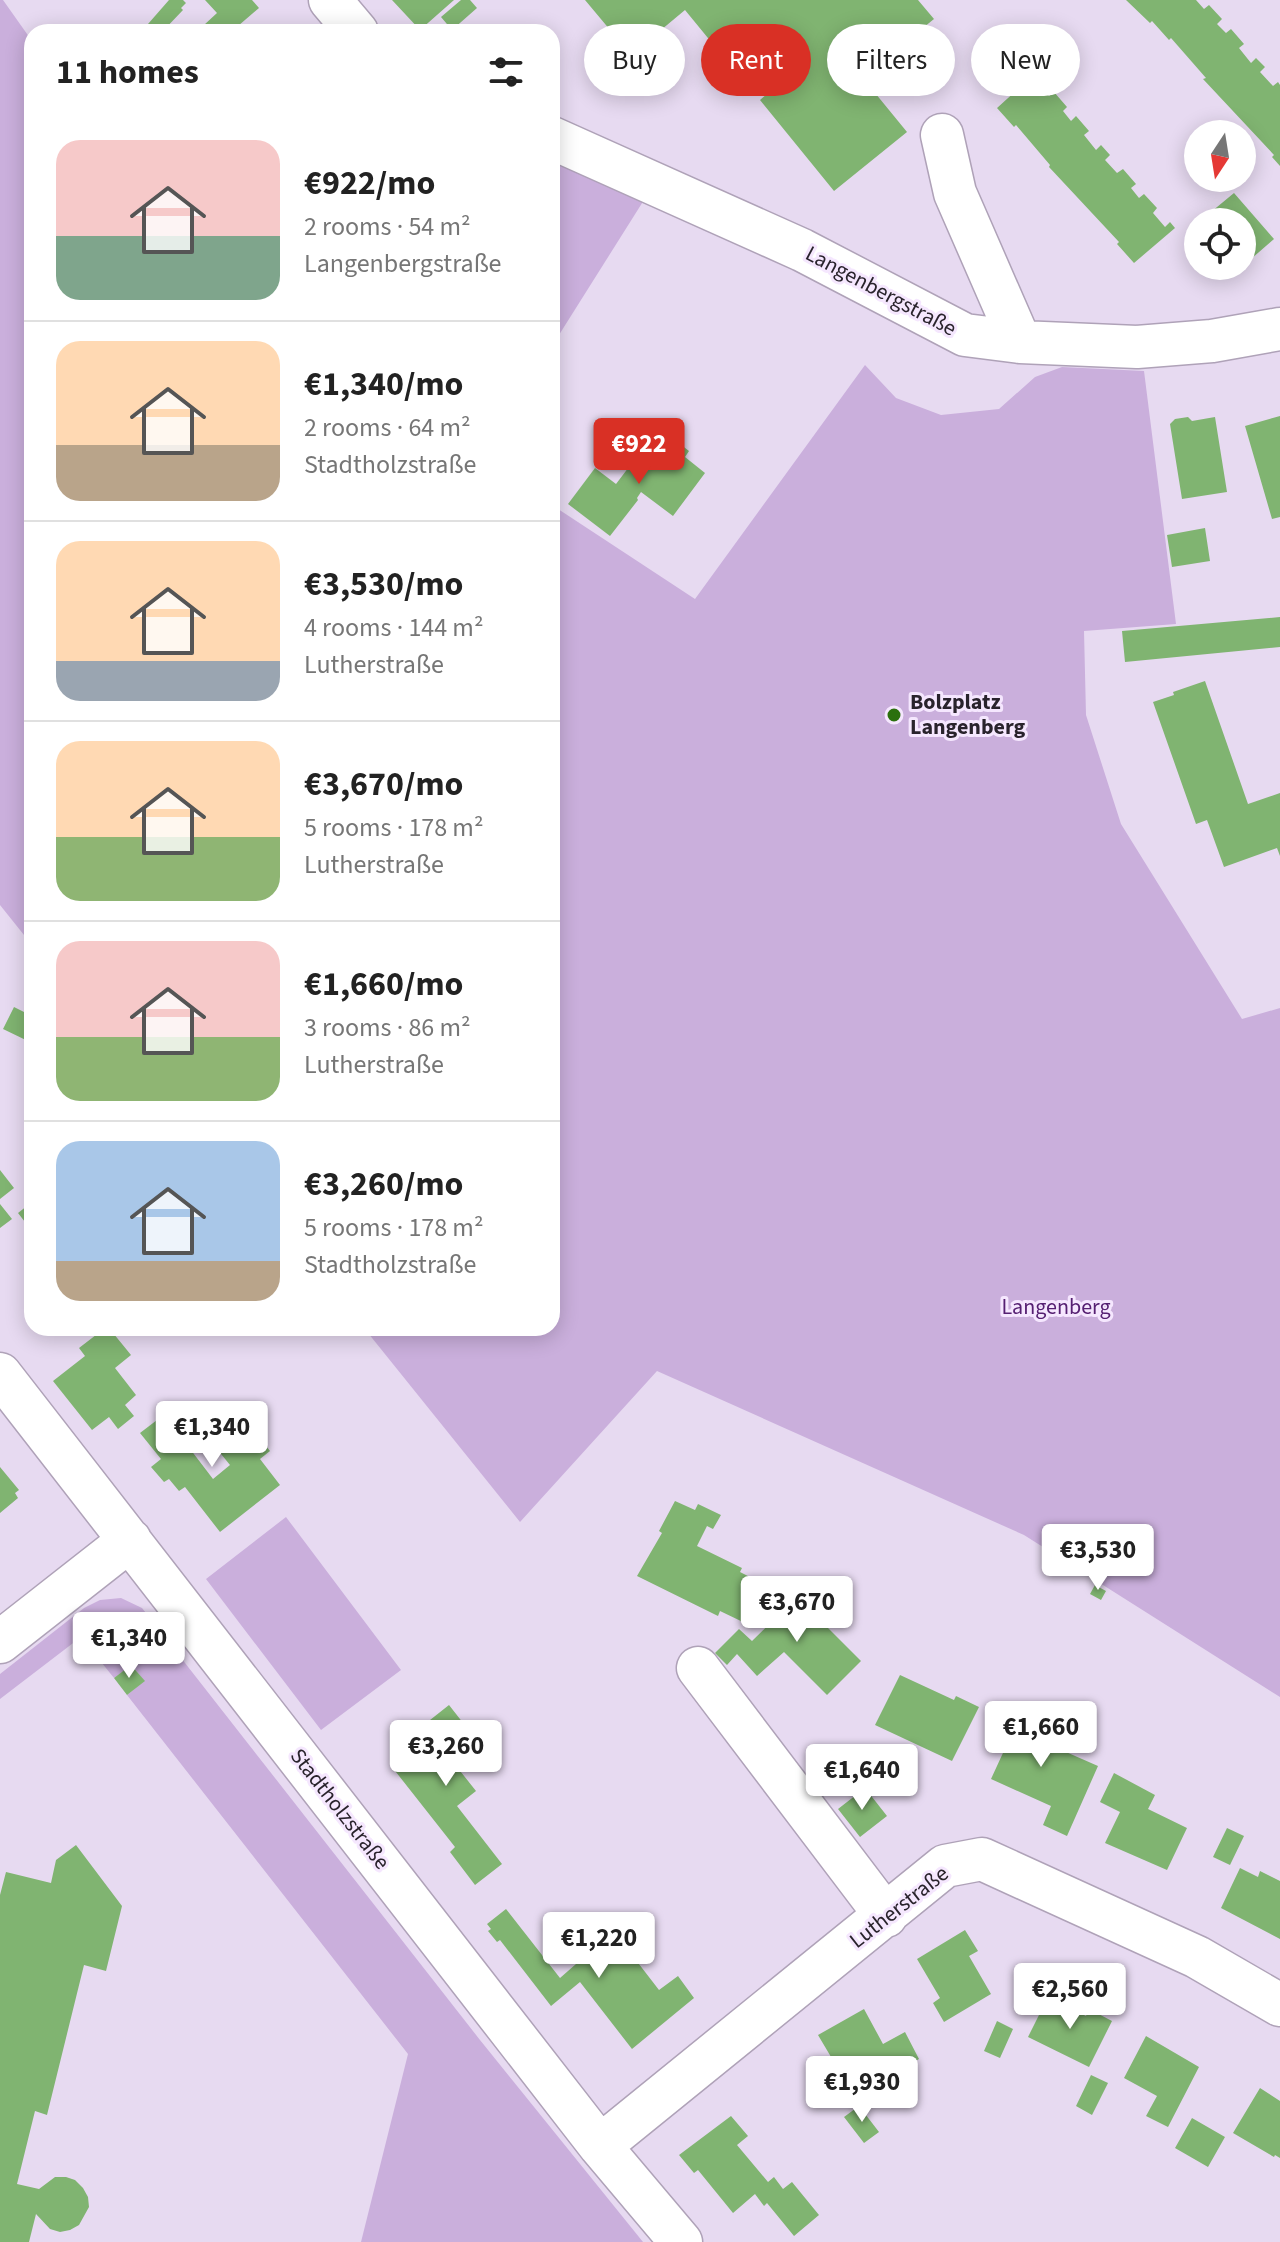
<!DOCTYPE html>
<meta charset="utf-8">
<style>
body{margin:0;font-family:"Source Sans 3",sans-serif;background:#f6f6f6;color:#222;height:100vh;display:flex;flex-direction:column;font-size:30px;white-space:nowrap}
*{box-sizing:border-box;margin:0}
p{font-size:26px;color:#767676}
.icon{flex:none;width:44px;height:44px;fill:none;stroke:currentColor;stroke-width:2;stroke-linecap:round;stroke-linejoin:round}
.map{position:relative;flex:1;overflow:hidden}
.side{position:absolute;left:24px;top:24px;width:536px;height:1312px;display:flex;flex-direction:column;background:#fff;border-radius:24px;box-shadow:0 4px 20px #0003}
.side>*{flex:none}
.banner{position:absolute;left:584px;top:24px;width:576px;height:72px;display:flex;gap:16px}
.needle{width:52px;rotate:192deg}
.buttons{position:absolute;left:1184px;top:120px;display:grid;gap:16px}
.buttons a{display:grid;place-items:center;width:72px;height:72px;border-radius:50%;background:#fff;box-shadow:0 4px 20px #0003;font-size:40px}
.price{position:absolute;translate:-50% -68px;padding:0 18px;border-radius:8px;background:#fff;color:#222;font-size:26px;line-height:52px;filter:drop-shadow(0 2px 4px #0008)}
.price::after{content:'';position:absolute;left:50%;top:48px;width:24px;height:18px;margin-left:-12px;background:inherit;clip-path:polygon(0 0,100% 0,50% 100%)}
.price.current{background:#d93025;color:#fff}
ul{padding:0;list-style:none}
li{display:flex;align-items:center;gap:24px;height:200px;padding:0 32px}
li+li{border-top:2px solid #e0e0e0}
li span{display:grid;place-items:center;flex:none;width:224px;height:160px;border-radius:24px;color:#555}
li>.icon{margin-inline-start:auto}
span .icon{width:96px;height:96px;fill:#fffc;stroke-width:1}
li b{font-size:34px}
h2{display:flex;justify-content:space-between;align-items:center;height:96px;padding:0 32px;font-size:34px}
.pill{padding:0 28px;border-radius:36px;background:#fff;box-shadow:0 4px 20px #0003;font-size:28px;line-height:72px}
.pill.current{background:#d93025;color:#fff}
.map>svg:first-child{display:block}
.green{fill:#caafdc}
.building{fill:#80b471}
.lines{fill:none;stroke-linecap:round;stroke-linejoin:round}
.minor-casing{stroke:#afa2b8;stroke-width:45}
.minor{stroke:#fff;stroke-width:42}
.poi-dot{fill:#2b700d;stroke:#f5e7fe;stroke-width:3}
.labels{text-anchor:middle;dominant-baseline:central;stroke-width:6;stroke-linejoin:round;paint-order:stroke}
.street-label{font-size:22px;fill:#29232c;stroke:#f5e7fe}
.poi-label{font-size:22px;font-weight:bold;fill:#29232c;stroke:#f5e7fe;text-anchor:start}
.park-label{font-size:22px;fill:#562072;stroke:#f5e7fe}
</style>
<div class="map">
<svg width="1280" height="2242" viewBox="0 0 1280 2242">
<rect width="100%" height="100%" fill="#e7daf1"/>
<path class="green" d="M0,0H3L32,41V945L0,905Z
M552,157L644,200L552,346Z
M865,365L896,398L941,415L999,409L1035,377L1062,367L1144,371L1176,624L1084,631L1086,715L1121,824L1242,1019L1280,1008V1697L1024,1535L657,1371L520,1522L364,1328H552V505L695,599Z
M286,1517L401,1670L321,1730L206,1579Z
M121,1598L142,1608L480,2040L643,2242H361L408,2054L127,1695L144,1681L132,1665L114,1678L81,1637L0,1699V1674L84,1608L100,1600Z"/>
<path class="building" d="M169,0H183L186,3L181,8L183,10L162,32H157L148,24Z
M205,0H252L259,8L231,32H210L204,25L217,13Z
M392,0H454L420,30Z
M461,0H470L477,8L452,30L441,17Z
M585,0H918L934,19L862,77L907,132L834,191L760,100L775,87L760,68L744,82L685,10L631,55Z
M1126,0H1196L1204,9L1209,5L1222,19L1217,24L1226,33L1231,29L1244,44L1239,48L1251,63L1256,58L1265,67L1260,72L1273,86L1278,82L1280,85V166L1272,157L1274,155L1203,79L1206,78L1171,38L1169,40L1152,21L1150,23Z
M1037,72L1042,78L1037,82L1049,96L1054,92L1067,107L1063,111L1071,121L1076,116L1089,131L1084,135L1096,150L1101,145L1110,155L1105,160L1117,173L1123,169L1136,184L1131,188L1139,198L1144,194L1157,208L1153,213L1165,227L1170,222L1175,228L1134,263L1117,244L1119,242L1049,167L1050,165L1016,125L1014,127L997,108Z
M1234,193L1274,239L1251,259L1242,248V222H1219L1211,212Z
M1280,416V517L1272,519L1245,426Z
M1188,417L1192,421L1215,417L1227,492L1182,499L1170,424L1175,419Z
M654,434L676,450L680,444L689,451L685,457L705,473L673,516L641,492L637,498L638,500L610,536L568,504L595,468L616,484Z
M1205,528L1210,561L1172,567L1167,535Z
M1280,617V647L1125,662L1122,631Z
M1205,681L1248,804L1280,793V856L1277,848L1224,867L1207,820L1196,824L1153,702L1174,695L1173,692Z
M14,1007L32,1016V1043L3,1029Z
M0,1170L14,1188L0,1199Z
M32,1202V1231L18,1213Z
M0,1204L12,1219L0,1228Z
M105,1328H109L131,1355L115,1368L136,1395L125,1405L134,1416L118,1429L109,1417L92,1430L53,1381L85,1356L79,1348Z
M174,1407L195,1433L184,1441L213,1479L230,1465L217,1449L249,1424L270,1451L260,1459L280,1485L220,1532L185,1487L179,1491L169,1479L164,1482L151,1467L161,1459L140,1433Z
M0,1467L19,1490L15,1493L18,1498L0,1513Z
M675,1501L695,1510L698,1504L721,1515L713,1529L707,1526L697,1546L742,1568L740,1572L777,1591L745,1623L720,1611L718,1616L637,1576L662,1533L659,1531Z
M1095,1585L1106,1591L1101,1600L1090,1594Z
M804,1590L835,1613L826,1626L861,1661L827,1695L784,1652L757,1676L737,1654L727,1665L715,1653L739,1629L752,1641Z
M89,1631L100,1645L92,1651L81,1637Z
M131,1665L145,1681L127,1695L114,1678Z
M900,1675L954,1700L956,1696L979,1707L952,1761L875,1725Z
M1008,1703L1043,1718L1034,1738L1098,1766L1067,1836L1043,1825L1051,1806L991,1779L1008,1742L992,1735Z
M449,1705L478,1742L453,1762L476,1791L457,1806L502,1864L475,1885L450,1852L455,1847L392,1767L409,1754L401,1743Z
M1114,1773L1155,1795L1148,1809L1187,1828L1167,1870L1105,1843L1120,1812L1100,1802Z
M865,1788L887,1816L860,1837L838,1809Z
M1227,1828L1244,1836L1230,1865L1213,1857Z
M76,1845L122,1906L106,1971L84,1965L47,2115L35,2111L17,2184L39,2189L55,2177H66L75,2180L83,2188L88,2197L89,2207L79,2225L70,2230L60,2232L50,2229L36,2214L29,2242H0V1895L6,1872L51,1883L56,1860Z
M1240,1868L1258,1877L1260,1871L1280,1881V1939L1221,1908Z
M506,1909L560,1978L584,1957L573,1943L590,1930L600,1944L615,1933L659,1990L678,1976L694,1998L632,2049L580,1982L551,2006L500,1940L497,1942L488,1931L491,1929L487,1924Z
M965,1930L978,1951L969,1956L991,1994L944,2022L933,2003L940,1998L917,1959Z
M1048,1997L1086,2016L1089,2009L1112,2021L1089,2067L1028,2037Z
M864,2009L883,2044L905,2032L919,2059L899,2070L901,2074L892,2078L889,2073L853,2094L818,2035Z
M997,2021L1013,2029L1000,2058L984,2051Z
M1146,2036L1199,2067L1168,2127L1146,2116L1157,2096L1124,2078Z
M1091,2075L1108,2083L1092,2115L1076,2106Z
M1260,2088L1280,2101V2158L1275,2155L1274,2157L1233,2133Z
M859,2106L879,2132L864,2143L844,2117Z
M731,2116L748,2136L737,2145L768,2182L774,2177L783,2189L792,2182L819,2215L794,2236L767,2203L764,2206L755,2194L733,2213L698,2170L694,2173L679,2155Z
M1192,2118L1225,2137L1208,2167L1175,2148Z"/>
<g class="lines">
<defs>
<path id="minor" d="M330,0L357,32
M942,135L955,193L1020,342
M552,138L802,250L965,335L1020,342L1137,347L1212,341L1280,329
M0,1374L600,2146L681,2242
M0,1642L130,1540
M698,1668L886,1916
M600,2146L945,1866L982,1859L1197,1957L1280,2005"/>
</defs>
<use href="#minor" class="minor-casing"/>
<use href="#minor" class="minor"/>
</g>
<circle class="poi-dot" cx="894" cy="715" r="8"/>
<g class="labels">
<g class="street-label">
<text transform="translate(881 291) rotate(28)">Langenbergstraße</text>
<text transform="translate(340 1809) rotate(52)">Stadtholzstraße</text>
<text transform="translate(899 1907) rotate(-38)">Lutherstraße</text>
</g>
<g class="poi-label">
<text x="910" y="702">Bolzplatz<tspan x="910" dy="25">Langenberg</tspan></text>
</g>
<g class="park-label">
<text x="1056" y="1307">Langenberg</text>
</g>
</g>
</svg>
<div class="buttons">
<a><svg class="needle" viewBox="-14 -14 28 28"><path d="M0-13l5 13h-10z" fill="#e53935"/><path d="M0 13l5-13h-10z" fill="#767676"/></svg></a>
<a><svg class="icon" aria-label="locate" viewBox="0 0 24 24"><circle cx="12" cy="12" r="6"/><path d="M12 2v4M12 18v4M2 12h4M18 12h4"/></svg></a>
</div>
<b class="price current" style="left:639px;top:486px">€922</b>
<b class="price" style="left:212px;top:1469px">€1,340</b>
<b class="price" style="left:1098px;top:1592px">€3,530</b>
<b class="price" style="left:797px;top:1644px">€3,670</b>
<b class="price" style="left:129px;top:1680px">€1,340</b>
<b class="price" style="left:1041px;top:1769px">€1,660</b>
<b class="price" style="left:446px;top:1788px">€3,260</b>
<b class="price" style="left:862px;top:1812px">€1,640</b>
<b class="price" style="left:599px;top:1980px">€1,220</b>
<b class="price" style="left:1070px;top:2031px">€2,560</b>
<b class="price" style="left:862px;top:2124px">€1,930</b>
<div class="banner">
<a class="pill">Buy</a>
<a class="pill current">Rent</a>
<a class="pill">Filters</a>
<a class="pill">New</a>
</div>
<section class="side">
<h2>11 homes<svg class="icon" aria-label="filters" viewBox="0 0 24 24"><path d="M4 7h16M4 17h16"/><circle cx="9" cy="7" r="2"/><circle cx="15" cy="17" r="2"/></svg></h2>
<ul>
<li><span style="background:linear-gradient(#f6c9c9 60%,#7fa58c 0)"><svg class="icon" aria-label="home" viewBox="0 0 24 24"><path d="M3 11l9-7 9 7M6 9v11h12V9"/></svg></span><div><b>€922/mo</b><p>2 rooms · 54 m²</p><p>Langenbergstraße</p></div></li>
<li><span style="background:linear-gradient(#ffd9b3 65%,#b9a48a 0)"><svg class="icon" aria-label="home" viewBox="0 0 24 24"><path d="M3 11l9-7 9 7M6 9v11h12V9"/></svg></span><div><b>€1,340/mo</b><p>2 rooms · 64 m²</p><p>Stadtholzstraße</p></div></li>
<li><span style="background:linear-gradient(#ffd9b3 75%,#9aa5b1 0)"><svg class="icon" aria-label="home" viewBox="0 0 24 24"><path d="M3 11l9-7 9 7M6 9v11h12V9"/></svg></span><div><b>€3,530/mo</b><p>4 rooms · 144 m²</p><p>Lutherstraße</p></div></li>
<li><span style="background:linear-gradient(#ffd9b3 60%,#8fb573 0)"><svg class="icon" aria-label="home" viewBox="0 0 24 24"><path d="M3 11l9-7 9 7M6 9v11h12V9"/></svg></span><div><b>€3,670/mo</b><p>5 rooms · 178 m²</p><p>Lutherstraße</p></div></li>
<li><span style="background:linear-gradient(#f6c9c9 60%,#8fb573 0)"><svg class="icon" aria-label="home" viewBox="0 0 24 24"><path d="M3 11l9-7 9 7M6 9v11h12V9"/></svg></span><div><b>€1,660/mo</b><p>3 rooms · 86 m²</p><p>Lutherstraße</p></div></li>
<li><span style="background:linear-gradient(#a9c7e8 75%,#b9a48a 0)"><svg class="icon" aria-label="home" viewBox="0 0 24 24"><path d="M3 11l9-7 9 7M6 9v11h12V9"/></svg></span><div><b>€3,260/mo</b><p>5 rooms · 178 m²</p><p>Stadtholzstraße</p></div></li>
</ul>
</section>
</div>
